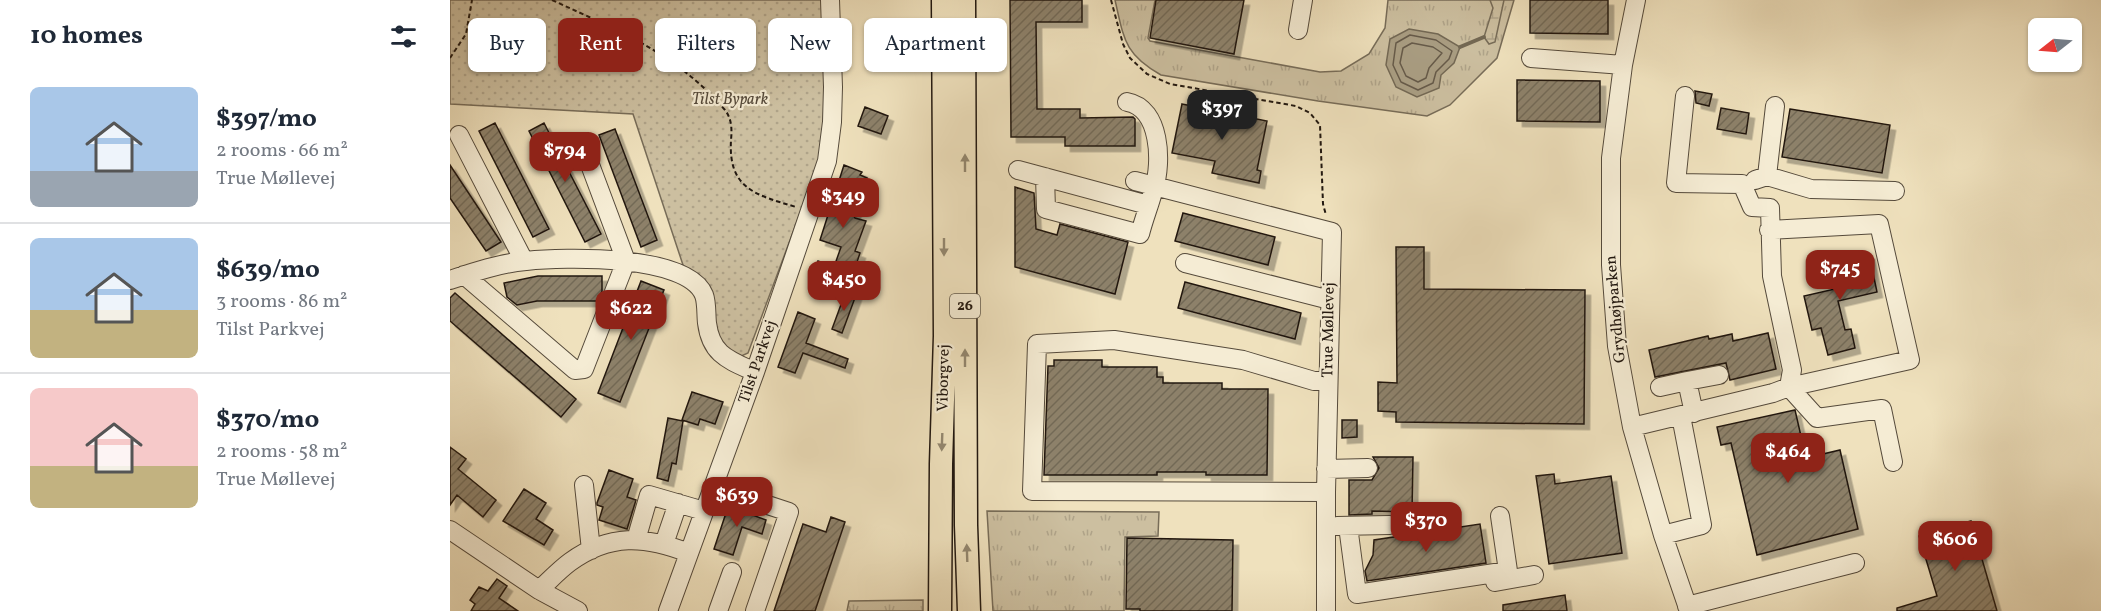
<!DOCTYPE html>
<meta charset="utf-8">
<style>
body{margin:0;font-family:Vollkorn,serif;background:#f6f6f7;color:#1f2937;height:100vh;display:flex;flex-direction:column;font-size:22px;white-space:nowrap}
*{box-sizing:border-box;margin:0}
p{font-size:20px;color:#747a83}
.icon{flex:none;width:33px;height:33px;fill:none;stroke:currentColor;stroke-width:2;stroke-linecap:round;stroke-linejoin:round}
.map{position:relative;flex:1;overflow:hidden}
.sheet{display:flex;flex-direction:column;background:#fff;width:450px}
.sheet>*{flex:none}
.hud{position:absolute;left:18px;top:18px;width:570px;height:54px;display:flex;gap:12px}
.needle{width:39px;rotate:253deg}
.buttons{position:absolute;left:1578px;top:18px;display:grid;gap:12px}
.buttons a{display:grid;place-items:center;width:54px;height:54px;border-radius:9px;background:#fff;box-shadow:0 2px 4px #0004;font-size:30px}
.price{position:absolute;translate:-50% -51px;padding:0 14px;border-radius:12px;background:#8f2418;color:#fff;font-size:20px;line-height:39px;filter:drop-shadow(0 2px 3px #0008)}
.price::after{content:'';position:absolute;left:50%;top:36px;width:18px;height:14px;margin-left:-9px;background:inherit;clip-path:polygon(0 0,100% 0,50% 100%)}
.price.selected{background:#222;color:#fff}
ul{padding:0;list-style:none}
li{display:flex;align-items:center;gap:18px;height:150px;padding:0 30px}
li+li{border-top:2px solid #e0e1e3}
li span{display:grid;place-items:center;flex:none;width:168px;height:120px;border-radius:9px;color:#555}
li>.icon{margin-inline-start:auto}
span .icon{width:72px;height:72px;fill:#fffc;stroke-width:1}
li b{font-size:26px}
h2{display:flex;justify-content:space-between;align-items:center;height:72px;padding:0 30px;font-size:26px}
.pill{padding:0 21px;border-radius:9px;background:#fff;box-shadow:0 2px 4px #0004;font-size:21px;line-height:54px}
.pill.selected{background:#8f2418;color:#fff}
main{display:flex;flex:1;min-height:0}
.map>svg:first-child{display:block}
.grass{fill:url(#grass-tufts);stroke:#776c58;stroke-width:1.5}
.wetland{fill:url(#wetland-marsh);stroke:#776c58;stroke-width:1.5}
.park{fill:url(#park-dots);stroke:#776c58;stroke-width:1.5}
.water{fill:#a99d82;stroke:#736854;stroke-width:1.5}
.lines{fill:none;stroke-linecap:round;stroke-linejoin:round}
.shore{stroke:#665a49;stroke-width:1.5}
.stream{stroke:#736854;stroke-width:4}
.building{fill:url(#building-hatch);stroke:#221810;stroke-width:1.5;filter:url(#shadow)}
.minor-casing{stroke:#554a3b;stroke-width:20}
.major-casing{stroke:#221810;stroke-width:25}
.path{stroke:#221810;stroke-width:2;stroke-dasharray:4.5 3;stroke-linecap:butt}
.minor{stroke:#f5ecd4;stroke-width:18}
.major{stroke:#efe1bd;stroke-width:22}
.oneway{fill:#93876f}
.labels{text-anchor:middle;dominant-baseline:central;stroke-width:4.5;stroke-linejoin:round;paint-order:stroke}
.shield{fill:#f5ecd4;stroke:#61584b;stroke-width:1.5}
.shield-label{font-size:15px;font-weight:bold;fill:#221810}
.park-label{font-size:16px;font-style:italic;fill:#554a3b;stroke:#f5ecd4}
.street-label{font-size:16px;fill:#221810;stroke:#f5ecd4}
</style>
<main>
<section class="sheet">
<h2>10 homes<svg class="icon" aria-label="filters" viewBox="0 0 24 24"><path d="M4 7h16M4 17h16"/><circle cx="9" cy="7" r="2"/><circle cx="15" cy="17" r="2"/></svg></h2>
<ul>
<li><span style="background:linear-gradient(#a9c7e8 70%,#9aa5b1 0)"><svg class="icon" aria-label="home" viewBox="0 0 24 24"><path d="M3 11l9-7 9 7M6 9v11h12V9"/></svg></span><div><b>$397/mo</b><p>2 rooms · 66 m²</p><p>True Møllevej</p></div></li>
<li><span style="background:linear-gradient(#a9c7e8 60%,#c2b280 0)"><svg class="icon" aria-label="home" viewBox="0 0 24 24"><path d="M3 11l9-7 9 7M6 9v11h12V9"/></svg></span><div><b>$639/mo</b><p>3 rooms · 86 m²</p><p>Tilst Parkvej</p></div></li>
<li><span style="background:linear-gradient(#f6c9c9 65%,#c2b280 0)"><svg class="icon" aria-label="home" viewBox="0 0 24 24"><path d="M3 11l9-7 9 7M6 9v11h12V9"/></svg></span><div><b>$370/mo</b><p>2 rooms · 58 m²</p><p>True Møllevej</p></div></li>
</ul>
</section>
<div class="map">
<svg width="1651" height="611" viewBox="0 0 1651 611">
<defs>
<pattern id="grass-tufts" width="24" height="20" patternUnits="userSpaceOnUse" patternTransform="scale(1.5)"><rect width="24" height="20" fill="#ccbfa0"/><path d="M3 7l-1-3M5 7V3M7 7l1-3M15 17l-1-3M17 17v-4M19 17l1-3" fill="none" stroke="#afa389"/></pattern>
<pattern id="wetland-marsh" width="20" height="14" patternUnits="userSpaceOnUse" patternTransform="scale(1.5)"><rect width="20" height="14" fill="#ccbfa0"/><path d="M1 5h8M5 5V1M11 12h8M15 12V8" fill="none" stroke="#afa389"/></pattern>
<pattern id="park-dots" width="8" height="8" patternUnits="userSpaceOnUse" patternTransform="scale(1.5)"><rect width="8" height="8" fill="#ccbfa0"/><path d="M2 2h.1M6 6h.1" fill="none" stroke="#afa389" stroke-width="1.8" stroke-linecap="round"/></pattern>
<pattern id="building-hatch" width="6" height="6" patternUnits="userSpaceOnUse" patternTransform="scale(1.5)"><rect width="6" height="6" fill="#8d816a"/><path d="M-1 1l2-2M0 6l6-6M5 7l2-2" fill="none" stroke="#736956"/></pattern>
<filter id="shadow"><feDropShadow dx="5.5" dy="5.5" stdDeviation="0" flood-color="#0004"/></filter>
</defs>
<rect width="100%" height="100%" fill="#efe1bd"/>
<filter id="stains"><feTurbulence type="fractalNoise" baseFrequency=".00333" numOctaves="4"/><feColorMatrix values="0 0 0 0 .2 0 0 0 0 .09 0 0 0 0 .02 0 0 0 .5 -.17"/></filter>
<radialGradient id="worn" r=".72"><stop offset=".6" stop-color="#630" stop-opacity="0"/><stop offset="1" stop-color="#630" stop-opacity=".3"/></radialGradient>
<path class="grass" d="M665,0H705L698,38L700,41L870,72L891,71L919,54L935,28L938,0H1064L1047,58L1000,105L977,116L868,101L711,75C674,54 674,39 665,0Z
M537,511L709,512L708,536L675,537L674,611H543Z
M473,600V611H397L399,601Z"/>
<path class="wetland" d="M1040,0H1054L1045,42L1039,44L1034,37L1043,8Z"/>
<path class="park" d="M0,0H375L376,115L371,157L298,353L287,358L273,348L234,268L183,114L0,104Z"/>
<path class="water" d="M959,29L988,34L1010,47L1004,63L991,75L989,88L967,97L946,87L936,65L940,39Z"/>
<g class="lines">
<path class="shore" d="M960,35L986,40L1002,51L999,59L986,72L983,83L968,90L951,82L943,65L946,43Z
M962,43L983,47L992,53L979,68L976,78L968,82L956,76L950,63L953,48Z"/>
<path class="stream" d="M1010,47L1034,37"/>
</g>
<path class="building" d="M560,0H632V22H586L587,109H630V118L683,117L685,119V146H615V137H561Z
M706,0H794L784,54L700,38Z
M1080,0H1158V34L1080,33Z
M443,23L452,26L445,55L433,51Z
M1067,80L1150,81V122L1067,121Z
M1245,91L1262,94L1259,106L1246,103Z
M732,104L817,121L807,170L811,171L809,183L762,173L765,161L722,153Z
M415,107L438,116L431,134L408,126Z
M1271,108L1299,113L1296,134L1267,129Z
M1340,109L1440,125L1432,173L1332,157Z
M45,123L99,229L83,237L29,131Z
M94,123L151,234L135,242L79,131Z
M165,129L207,240L191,247L149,135Z
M0,165L51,242L36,251L0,198Z
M394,165L412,172L410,175L417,178L404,216L405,218L416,221L405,251L410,253L406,265L401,263L389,293L376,288L378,283L362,278L368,261L384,267L391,247L370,240Z
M565,187L584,193L586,229L607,235L610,224L678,242L665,294L565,267Z
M733,213L825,237L818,265L725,241Z
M946,247H974V289L1135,290L1134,424L946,422V412L928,411V382L947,383Z
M1419,254L1427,292L1388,301L1395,330L1401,329L1405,348L1378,355L1371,328L1362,330L1354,296L1385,289L1379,263Z
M88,276H152V291L148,301H87L67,305L57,297L54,283Z
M191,281L214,290L170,402L148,393Z
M735,282L851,313L845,339L728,308Z
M396,291L406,295L392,333L382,329Z
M5,293L126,399L111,417L0,321V298Z
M348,312L365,319L356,343L398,359L395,368L353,353L345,373L328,367Z
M1318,333L1326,369L1280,380L1276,363L1205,377L1199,350L1258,336L1259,339L1282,334L1283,341Z
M604,360H652V367H707V377H713V383H772V389H818L817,475H756V472H707V475H594L598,366H604Z
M242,392L273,402L265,424L250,419L248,425L232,420Z
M1345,410L1356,458L1390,450L1408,529L1307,555L1281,443L1271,445L1267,427Z
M218,418L233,421L226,464L222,463L218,481L207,478Z
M892,420H907V437L892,438Z
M0,447L16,459L8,469L46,500L33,517L7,495L0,505Z
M923,457H963L962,512L922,511V514L899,515V480H922L929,468Z
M159,470L183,479L177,497L186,500L177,529L149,520L153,507L147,505V503Z
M1104,474L1105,484L1161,476L1172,553L1099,564L1086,476Z
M74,489L96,503L86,519L103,530L94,545L53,521Z
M279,504L298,510L297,513L316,520L312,534L292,527L283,555L264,549Z
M381,517L395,522L365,611H324L353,524L376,532Z
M1521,521L1547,611H1447V608L1487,596L1469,536Z
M1030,524L1036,563L917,581L915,571L923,555L924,540Z
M677,538L783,540L782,611H690V609H676Z
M47,579L57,586L49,598L68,611H21L25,604L20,600L29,587L38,591Z
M1115,595L1117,611H1053V605Z"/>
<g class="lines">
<defs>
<path id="minor" d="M1186,0L1173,65L1161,158V265L1167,346L1182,427L1213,535L1239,611
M848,30L853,0
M1081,58L1173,65
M9,135L74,261
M568,170L698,205
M1317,176L1361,189L1445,191
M595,177L596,209L690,234C694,218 700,204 704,188C712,163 711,108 677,102
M1305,180L1317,176L1325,106
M685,181L882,232L876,492V611
M1319,230L1429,224L1460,360L1339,387L1367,418L1432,409L1443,462
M735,263L880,300
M14,275L125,370L134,369L176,261L133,146
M0,280C24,272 51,263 76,261C113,257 238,254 254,295C257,303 256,315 257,323C261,355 279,360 305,372
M1210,387L1237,381
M1244,413L1237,381L1269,375
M1182,427L1323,393L1339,387L1342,370L1322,276L1320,208L1302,207L1292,184L1226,183L1235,96
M876,469L918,468
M134,485L141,550
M263,487L339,512L305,611
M876,492L582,491L587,344L664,340L793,360L864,381H878
M887,526L940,525
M898,526L907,594L1058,571L1050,516
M0,530L89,590L128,611
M1213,535L1252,525L1231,416
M186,540L199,495L254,511
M214,544L228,503
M1045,582L1084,575
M89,590C99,581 109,570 120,562C160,533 195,536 239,553
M1237,606L1405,563
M218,611L305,372L377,161L382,122L383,87L380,0
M268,611L282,572"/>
<path id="major" d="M514,0L516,525L519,611
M490,611L491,464L495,336L493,0"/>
</defs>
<use href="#minor" class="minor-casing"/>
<use href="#major" class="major-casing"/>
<path class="path" d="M102,0C169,31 226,53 275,110C282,119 282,130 281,140C278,189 306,195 346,207
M661,0L673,44L680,58L697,74L720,84L846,106L860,113L870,125L873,204L876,215
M0,58L16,34L22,0"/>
<use href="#minor" class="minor"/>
<use href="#major" class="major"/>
</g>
<defs><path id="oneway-solid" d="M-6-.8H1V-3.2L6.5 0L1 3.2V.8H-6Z" transform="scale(1.5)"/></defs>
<g class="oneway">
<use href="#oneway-solid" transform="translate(515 163) rotate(-90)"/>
<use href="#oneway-solid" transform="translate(494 247) rotate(90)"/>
<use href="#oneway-solid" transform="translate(515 358) rotate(-90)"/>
<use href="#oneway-solid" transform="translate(492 442) rotate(92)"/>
<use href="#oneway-solid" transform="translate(517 553) rotate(-92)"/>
</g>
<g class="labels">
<rect class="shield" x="500" y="294" width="30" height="24" rx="4.5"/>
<g class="shield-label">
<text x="515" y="306">26</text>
</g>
<g class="park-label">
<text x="280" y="100">Tilst Bypark</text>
</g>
<g class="street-label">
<text transform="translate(1166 309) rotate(-95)">Grydhøjparken</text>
<text transform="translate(879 330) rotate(-89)">True Møllevej</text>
<text transform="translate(308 362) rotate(-71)">Tilst Parkvej</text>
<text transform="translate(494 378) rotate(-89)">Viborgvej</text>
</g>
</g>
<rect width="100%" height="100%" filter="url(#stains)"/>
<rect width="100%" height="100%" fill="url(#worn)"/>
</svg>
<div class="buttons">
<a><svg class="needle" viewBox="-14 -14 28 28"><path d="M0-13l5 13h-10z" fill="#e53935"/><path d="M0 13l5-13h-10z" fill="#747a83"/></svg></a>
</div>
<b class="price selected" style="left:772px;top:141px">$397</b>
<b class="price" style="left:115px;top:183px">$794</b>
<b class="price" style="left:393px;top:229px">$349</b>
<b class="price" style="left:1390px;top:301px">$745</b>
<b class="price" style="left:394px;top:312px">$450</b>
<b class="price" style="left:181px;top:341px">$622</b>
<b class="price" style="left:1338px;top:484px">$464</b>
<b class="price" style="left:287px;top:528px">$639</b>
<b class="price" style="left:976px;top:553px">$370</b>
<b class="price" style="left:1505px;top:572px">$606</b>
<div class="hud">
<a class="pill">Buy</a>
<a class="pill selected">Rent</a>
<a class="pill">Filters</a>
<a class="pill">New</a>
<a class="pill">Apartment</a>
</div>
</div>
</main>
